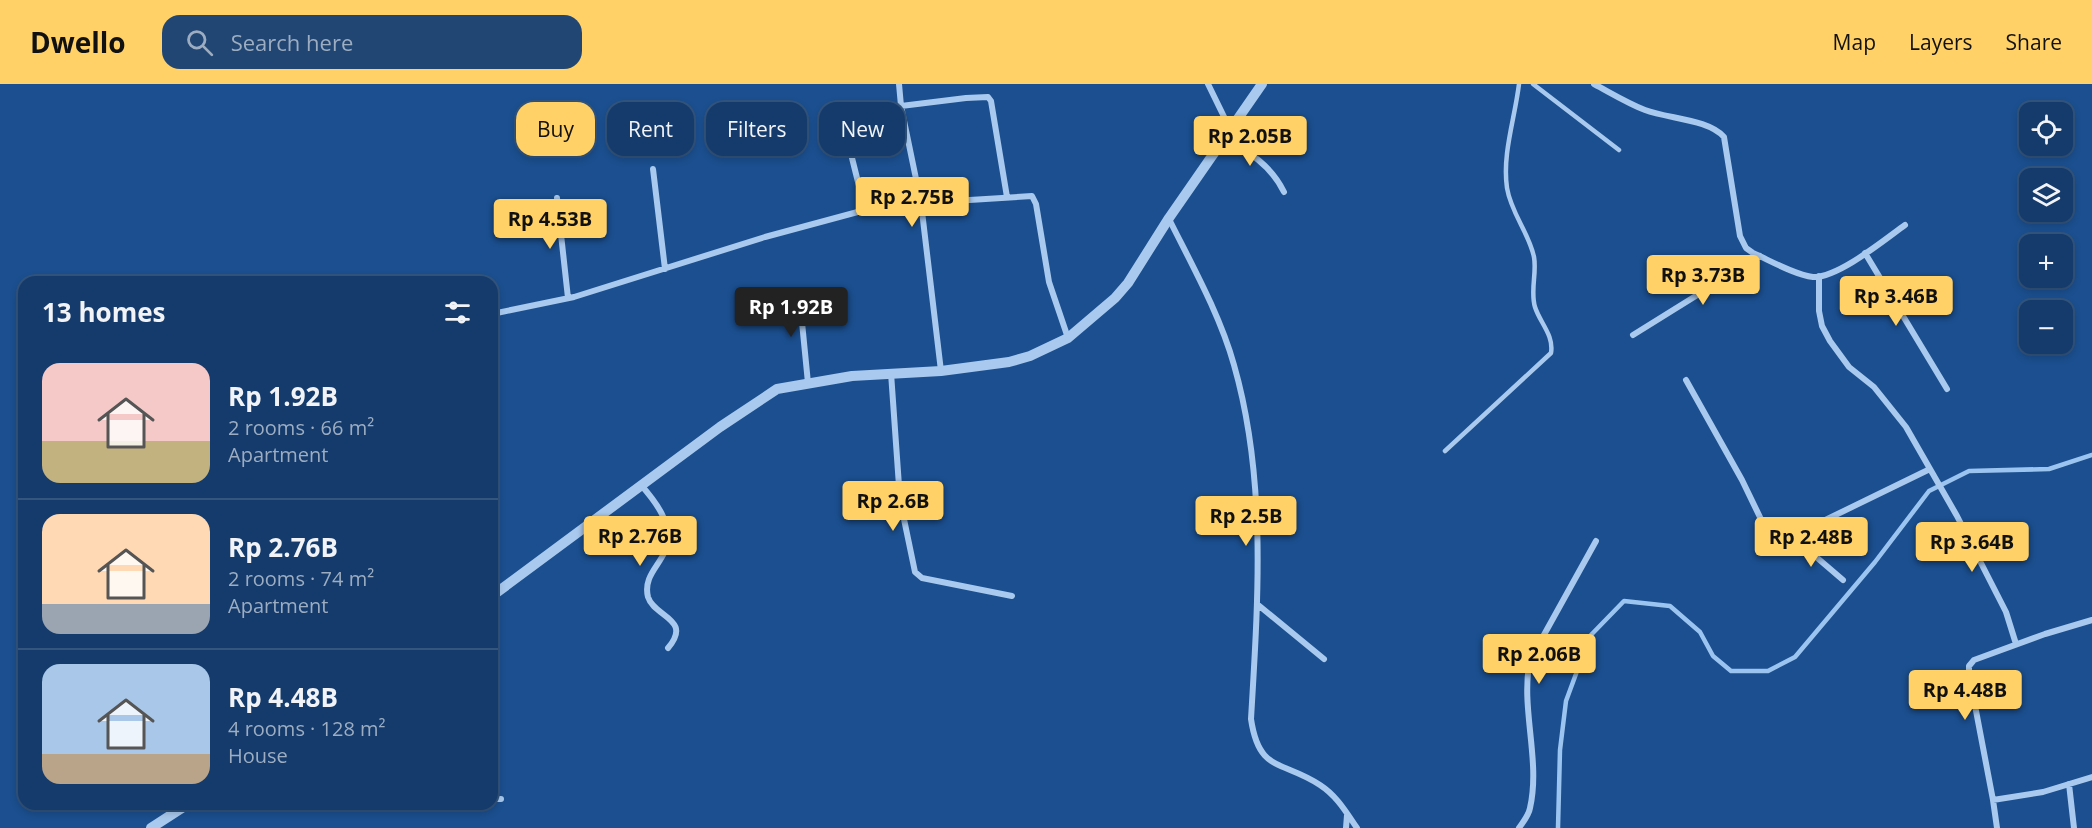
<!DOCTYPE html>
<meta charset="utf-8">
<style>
body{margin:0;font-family:"Open Sans",sans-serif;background:#214673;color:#f1f3f6;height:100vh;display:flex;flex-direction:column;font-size:22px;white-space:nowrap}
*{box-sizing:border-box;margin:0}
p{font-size:20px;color:#9dadc1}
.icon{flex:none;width:33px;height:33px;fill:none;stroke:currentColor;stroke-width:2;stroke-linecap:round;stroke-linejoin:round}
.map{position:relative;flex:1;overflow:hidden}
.sheet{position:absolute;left:18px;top:192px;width:480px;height:534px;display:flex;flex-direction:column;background:#143b6b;border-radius:18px;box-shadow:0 3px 9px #0003,0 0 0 2px #33557e}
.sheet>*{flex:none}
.banner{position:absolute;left:516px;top:18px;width:570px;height:54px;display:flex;gap:12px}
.controls{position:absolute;left:2019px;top:18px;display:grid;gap:12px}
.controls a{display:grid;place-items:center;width:54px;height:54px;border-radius:12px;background:#143b6b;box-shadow:0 3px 9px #0003,0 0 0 2px #33557e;font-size:30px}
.price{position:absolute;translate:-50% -51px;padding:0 14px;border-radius:6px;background:#ffd166;color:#111;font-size:20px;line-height:39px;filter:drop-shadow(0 2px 3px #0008)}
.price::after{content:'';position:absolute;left:50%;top:36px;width:18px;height:14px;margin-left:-9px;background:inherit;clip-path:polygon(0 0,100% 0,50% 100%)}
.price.current{background:#222;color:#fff}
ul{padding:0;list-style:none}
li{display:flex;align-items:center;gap:18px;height:150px;padding:0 24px}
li+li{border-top:2px solid #33557e}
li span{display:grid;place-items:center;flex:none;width:168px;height:120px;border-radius:18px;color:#555}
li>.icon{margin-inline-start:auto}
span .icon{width:72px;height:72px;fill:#fffc;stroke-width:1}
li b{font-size:26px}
h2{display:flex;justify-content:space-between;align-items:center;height:72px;padding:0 24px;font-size:26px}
.pill{padding:0 21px;border-radius:18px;background:#143b6b;box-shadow:0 3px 9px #0003,0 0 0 2px #33557e;font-size:21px;line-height:54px}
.pill.current{background:#ffd166;color:#111}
header{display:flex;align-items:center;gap:36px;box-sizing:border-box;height:84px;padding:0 30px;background:#ffd166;color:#111}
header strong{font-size:28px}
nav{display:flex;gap:33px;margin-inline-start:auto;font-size:21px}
.search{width:420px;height:54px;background:#214673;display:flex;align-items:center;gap:15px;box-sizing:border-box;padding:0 21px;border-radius:18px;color:#9dadc1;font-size:22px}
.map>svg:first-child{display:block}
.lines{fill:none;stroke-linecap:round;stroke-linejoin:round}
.stream{stroke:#9cc4f0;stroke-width:4.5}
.service{stroke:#a9c9ee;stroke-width:4.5}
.minor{stroke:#a9c9ee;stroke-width:6}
.tertiary{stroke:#a9c9ee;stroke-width:10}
</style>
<header>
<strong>Dwello</strong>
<div class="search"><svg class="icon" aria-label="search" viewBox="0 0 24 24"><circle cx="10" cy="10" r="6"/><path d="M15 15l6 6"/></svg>Search here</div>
<nav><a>Map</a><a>Layers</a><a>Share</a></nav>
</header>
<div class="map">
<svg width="2092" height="744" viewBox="0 0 2092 744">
<rect width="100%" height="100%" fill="#1b4f8f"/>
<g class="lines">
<path class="stream" d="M1558,744L1560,666L1566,617L1590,552L1624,517L1670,522L1700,548L1713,572L1731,587H1768L1795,573L1875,478L1929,407L1969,387L2049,385L2092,371"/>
<path class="service" d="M1533,0L1619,66
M1445,367L1551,269C1554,251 1540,239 1535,223C1530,207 1537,189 1534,173C1529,149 1511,129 1507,104C1502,70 1515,34 1519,0"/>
<path class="minor" d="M899,0L901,22L921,119L941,287
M1208,0L1230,45
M1594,0C1611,9 1627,19 1645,26C1669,35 1708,35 1724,53L1740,152L1746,164L1753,169C1769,176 1795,191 1813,193C1838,194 1884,156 1905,141
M901,22L966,14L988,13L991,17L1007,113
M1224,54C1249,68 1271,81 1284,108
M848,58L865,126
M653,85L665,185
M557,114L568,214
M1169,135C1192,181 1220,231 1234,281C1267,396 1258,517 1251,635C1259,689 1282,676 1320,701C1337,712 1346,728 1357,744
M1865,169L1947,305
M1819,192V227L1822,242L1830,257L1849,283L1874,303L1906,343L1957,432L2006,528L2016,560
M799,208L808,299
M492,230L574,213L765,153L865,126L921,119L1032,112L1036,120L1049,198L1068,254
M1633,251L1760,172
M891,289L900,416L915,488L922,494L1012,512
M1686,296L1742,396L1772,458L1778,461L1788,458L1815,441L1930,385
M641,401C656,418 675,442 665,467C659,482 643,493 648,513C654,533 693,535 668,564
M1794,454L1843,496
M1257,520L1324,575
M2092,536L2045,550L1974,576L1969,582V590L1993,716L2043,708L2092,693
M2069,700L2074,744
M492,715H501
M1993,716L1997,744
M1346,744L1347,731
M1519,744C1523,738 1529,731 1530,724C1541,676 1520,624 1530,576L1596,457"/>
<path class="tertiary" d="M492,512L720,343L777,305L852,292L941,287L1009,278L1030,272L1068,254L1115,214L1128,199L1169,134L1262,0
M151,744L188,720"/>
</g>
</svg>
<div class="controls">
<a><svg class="icon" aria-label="locate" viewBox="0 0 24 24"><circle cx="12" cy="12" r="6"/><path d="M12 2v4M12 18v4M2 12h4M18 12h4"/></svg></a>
<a><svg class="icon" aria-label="layers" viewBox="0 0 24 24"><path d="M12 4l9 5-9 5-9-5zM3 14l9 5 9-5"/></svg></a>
<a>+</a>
<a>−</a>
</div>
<b class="price" style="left:1250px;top:83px">Rp 2.05B</b>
<b class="price" style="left:912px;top:144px">Rp 2.75B</b>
<b class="price" style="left:550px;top:166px">Rp 4.53B</b>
<b class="price" style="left:1703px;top:222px">Rp 3.73B</b>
<b class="price" style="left:1896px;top:243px">Rp 3.46B</b>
<b class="price current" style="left:791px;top:254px">Rp 1.92B</b>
<b class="price" style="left:893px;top:448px">Rp 2.6B</b>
<b class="price" style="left:1246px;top:463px">Rp 2.5B</b>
<b class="price" style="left:640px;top:483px">Rp 2.76B</b>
<b class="price" style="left:1811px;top:484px">Rp 2.48B</b>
<b class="price" style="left:1972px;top:489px">Rp 3.64B</b>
<b class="price" style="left:1539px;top:601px">Rp 2.06B</b>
<b class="price" style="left:1965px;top:637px">Rp 4.48B</b>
<div class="banner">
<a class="pill current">Buy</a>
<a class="pill">Rent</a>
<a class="pill">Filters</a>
<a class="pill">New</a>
</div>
<section class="sheet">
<h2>13 homes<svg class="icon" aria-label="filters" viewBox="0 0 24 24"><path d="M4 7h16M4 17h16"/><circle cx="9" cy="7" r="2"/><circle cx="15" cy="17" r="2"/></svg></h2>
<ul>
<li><span style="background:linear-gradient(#f6c9c9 65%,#c2b280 0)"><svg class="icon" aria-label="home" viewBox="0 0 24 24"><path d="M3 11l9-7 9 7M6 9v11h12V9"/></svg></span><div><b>Rp 1.92B</b><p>2 rooms · 66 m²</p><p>Apartment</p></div></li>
<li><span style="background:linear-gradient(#ffd9b3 75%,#9aa5b1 0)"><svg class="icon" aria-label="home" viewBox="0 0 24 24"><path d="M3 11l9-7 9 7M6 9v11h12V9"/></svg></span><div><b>Rp 2.76B</b><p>2 rooms · 74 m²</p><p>Apartment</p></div></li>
<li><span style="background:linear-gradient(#a9c7e8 75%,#b9a48a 0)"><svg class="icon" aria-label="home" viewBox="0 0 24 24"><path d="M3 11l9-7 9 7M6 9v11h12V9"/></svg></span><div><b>Rp 4.48B</b><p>4 rooms · 128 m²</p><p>House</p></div></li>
</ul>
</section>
</div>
